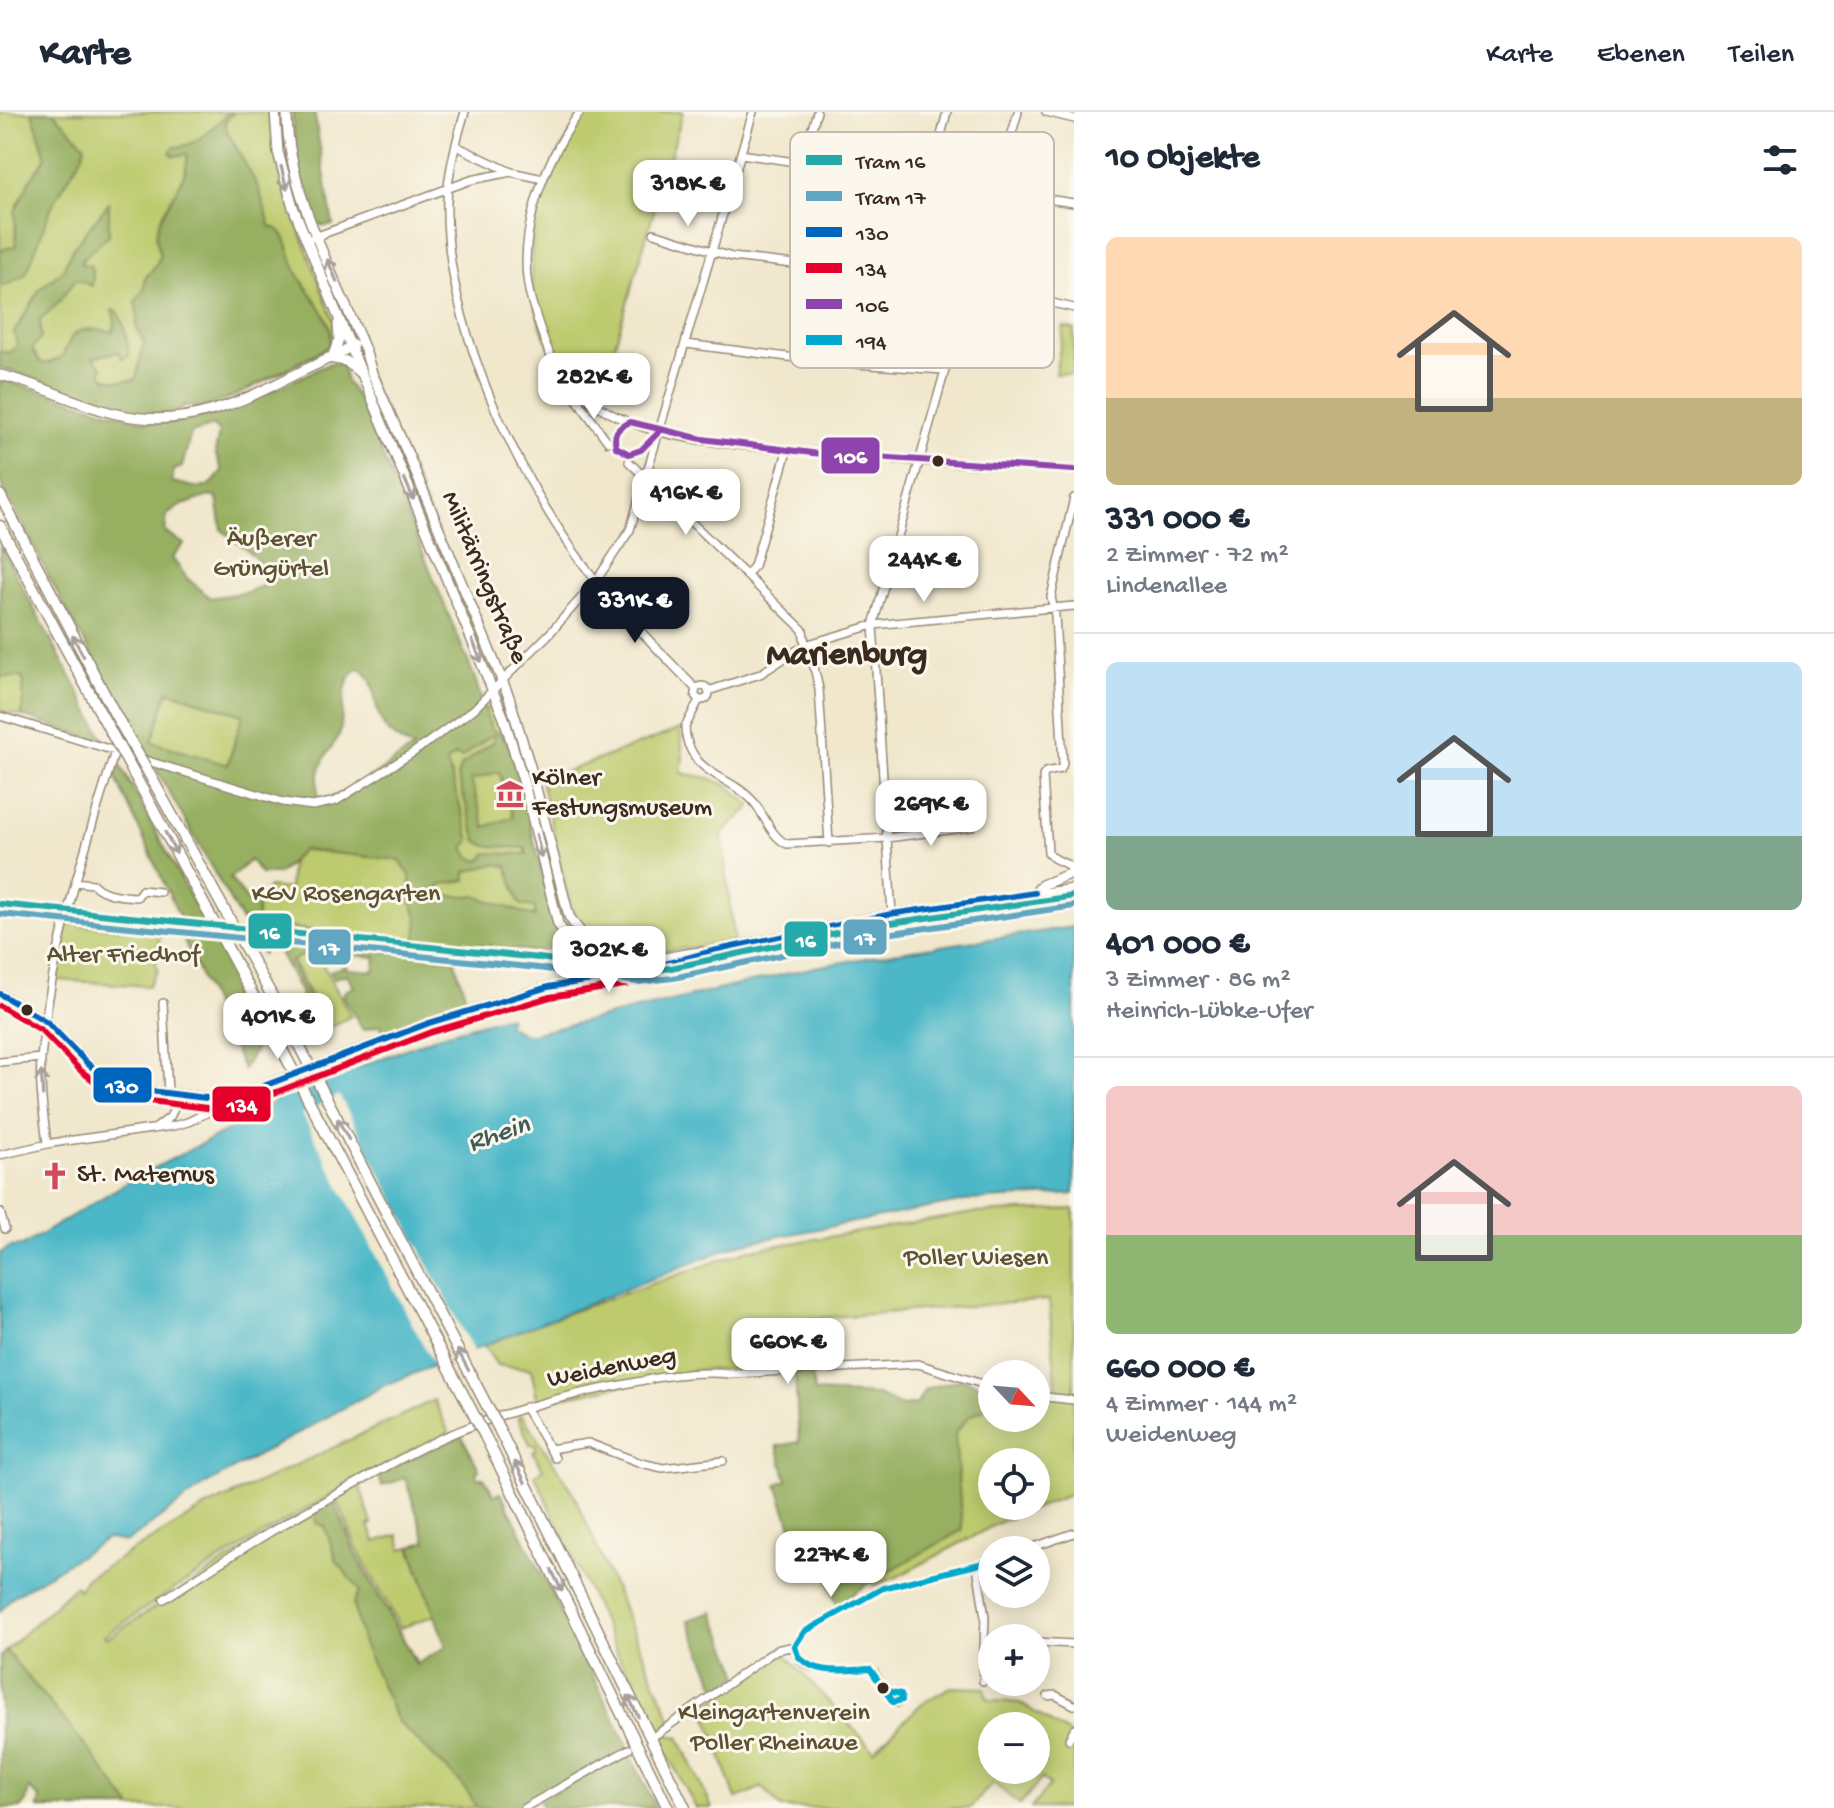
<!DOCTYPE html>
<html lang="de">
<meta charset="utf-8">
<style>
body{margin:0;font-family:"Gochi Hand",sans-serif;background:#f2f2f3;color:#1f2937;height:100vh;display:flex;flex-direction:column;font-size:30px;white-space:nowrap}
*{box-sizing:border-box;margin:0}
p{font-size:26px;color:#747a83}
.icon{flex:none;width:44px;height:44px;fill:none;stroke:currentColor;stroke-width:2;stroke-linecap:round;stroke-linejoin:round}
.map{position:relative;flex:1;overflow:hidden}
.drawer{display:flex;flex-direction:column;background:#fff;width:760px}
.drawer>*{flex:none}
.needle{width:52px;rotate:116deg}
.fabs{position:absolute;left:978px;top:1248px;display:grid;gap:16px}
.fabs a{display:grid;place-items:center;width:72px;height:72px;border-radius:50%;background:#fff;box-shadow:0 4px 20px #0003;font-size:40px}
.price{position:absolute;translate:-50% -68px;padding:0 18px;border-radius:16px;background:#fff;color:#222;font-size:26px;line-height:52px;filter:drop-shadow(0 2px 4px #0008)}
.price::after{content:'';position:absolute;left:50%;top:48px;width:24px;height:18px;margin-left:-12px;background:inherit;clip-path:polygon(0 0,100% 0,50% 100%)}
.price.current{background:#111827;color:#fff}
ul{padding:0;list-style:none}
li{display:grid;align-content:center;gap:16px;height:424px;padding:0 32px}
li+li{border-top:2px solid #e0e1e3}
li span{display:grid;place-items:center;height:248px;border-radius:12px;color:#555}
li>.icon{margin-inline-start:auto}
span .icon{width:144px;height:144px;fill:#fffc;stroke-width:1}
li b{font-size:34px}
h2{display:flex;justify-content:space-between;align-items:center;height:96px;padding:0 32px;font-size:34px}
header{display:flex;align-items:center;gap:48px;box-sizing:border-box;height:112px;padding:0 40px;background:#fff;border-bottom:2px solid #e0e1e3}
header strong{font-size:38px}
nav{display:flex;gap:44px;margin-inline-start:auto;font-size:28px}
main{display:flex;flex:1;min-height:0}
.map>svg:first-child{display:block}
.green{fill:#bdcb6e;stroke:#7c7a46;stroke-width:2;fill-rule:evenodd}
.forest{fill:#96af61;stroke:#686c40;stroke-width:2;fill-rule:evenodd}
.water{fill:#4bb7c7;stroke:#437072;stroke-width:2}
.pier{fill:#f0e7cc}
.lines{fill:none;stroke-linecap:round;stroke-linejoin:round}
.minor-casing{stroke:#968875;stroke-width:10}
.major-casing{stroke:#968875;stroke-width:12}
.highway-casing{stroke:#968875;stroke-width:13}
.minor{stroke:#fff;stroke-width:7}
.major{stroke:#fff;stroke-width:9}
.highway{stroke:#fff;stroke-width:10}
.highway-bridge-casing{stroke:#968875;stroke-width:13;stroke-linecap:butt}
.highway-bridge{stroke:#fff;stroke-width:10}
.bus-1-casing{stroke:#fbf7ec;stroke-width:12}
.bus-2-casing{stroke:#fbf7ec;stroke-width:12}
.bus-3-casing{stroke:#fbf7ec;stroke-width:12}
.bus-4-casing{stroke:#fbf7ec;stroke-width:12}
.bus-1{stroke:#0065bd;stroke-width:6}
.bus-2{stroke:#e4002b;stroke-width:6}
.bus-3{stroke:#8e44ad;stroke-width:6}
.bus-4{stroke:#00a9ce;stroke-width:6}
.tram-1-casing{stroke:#fbf7ec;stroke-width:12}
.tram-2-casing{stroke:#fbf7ec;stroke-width:12}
.tram-1{stroke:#25a9a9;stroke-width:6}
.tram-2{stroke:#60a6c0;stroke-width:6}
.oneway{stroke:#a79f9a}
.bus-dot{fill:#3b2a1e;stroke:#fbf7ec;stroke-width:3}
.labels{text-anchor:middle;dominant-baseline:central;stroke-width:6;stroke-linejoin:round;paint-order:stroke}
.park-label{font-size:26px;fill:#5c5232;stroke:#fbf7ec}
.street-label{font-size:26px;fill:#3b2a1e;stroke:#fbf7ec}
.poi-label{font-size:26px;fill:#3b2a1e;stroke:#fbf7ec;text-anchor:start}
.water-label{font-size:28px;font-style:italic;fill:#415b59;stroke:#fbf7ec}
.district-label{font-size:34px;font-weight:bold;fill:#3b2a1e;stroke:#fbf7ec}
.key{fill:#fbf7ec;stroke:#c1baae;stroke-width:2}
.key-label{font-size:22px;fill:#3b2a1e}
.line-badge{stroke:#fbf7ec;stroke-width:3}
.badge-label{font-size:22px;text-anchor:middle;font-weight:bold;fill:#fff}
</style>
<header>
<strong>Karte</strong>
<nav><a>Karte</a><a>Ebenen</a><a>Teilen</a></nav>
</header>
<main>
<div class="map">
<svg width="1074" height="1696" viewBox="0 0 1074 1696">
<rect width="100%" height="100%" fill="#fbf7ec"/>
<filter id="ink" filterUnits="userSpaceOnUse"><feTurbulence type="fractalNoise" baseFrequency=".0125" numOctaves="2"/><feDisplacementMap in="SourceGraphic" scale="16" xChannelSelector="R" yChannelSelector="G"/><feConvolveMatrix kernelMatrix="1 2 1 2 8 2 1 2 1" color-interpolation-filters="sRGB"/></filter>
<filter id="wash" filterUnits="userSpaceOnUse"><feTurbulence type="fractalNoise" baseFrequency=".006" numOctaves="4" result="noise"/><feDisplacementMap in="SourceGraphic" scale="32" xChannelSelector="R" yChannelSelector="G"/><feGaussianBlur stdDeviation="1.8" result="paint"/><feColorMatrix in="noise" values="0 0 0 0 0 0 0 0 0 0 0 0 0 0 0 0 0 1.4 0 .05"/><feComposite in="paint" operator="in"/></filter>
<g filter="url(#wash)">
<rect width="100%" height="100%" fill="#f0e7cc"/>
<path class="green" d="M0,0H272L280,66L334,210L335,229L324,239L239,282L202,296L184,293L181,298C130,316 51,267 0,256Z
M588,0H683L598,290C586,280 571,269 562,256C509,180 529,66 588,0Z
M1064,215L1074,217V262H1055Z
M358,242L389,314L408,350L495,558L490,560Z
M0,565H21L24,569L22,604L0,599Z
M168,579L243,603L227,654L152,630Z
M504,582L536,686L562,799C574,826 593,837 619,848C591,841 574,833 560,806L522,649L501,587Z
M493,593L498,600L526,694L554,810L563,826L581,845L449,829L438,828L437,832L243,811L157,658L294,700H318L471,604ZM250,748L261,762H278L291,751L289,777L269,775L258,791L248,789L230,766Z
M680,617L683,646L681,661L709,666L729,674L751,694L722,722L734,829C676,836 599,862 570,792L541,669Z
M67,812L160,820L156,855L158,858L148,874L57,868Z
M314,837L351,904L328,916L292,849Z
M1074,1097V1381L1000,1410L895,1466L875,1473L870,1470L962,1418L954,1322L969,1304L992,1293V1306H1036V1282L1057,1284L1049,1188L769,1210L774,1257L697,1258L538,1290L531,1257L497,1253L482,1231L749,1138L973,1101ZM992,1350H1036V1394H992Z
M434,1288L449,1321C329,1380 215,1448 104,1524L107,1526L263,1426L333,1386L355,1440L498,1696H128L5,1539L75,1474L79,1478L85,1467L205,1396Z
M522,1303L574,1382L672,1609L656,1620L629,1567L535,1363L543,1357L533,1340L536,1338V1333L530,1332L518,1305Z
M359,1372L372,1412L369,1413L375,1430L398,1423L402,1437L410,1435L435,1503L401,1516L357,1437L336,1384Z
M783,1540L874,1639L922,1591L951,1575L985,1576L986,1584L990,1588L1020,1591L1074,1625V1696H1031L1050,1673L1042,1666L1020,1692L993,1671L970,1696H781L762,1675L736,1687L704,1595ZM992,1614H1036V1658H992Z
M661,1622L679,1625L712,1696H696L658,1624Z"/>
<path class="forest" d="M32,0H53L85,33L83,42L52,94L28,157L24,163L5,174L0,171V138L16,134L15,99L30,68L46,45Z
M229,0H234L225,10L227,19L258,75L271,115C288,116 289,147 298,162C308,181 341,214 328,235L239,282L202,296L184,293L181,298C129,316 51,267 0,256V240H12L17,232L14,221L40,177L62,159L73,136L109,91V123L83,146L81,152L90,153L93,161L92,174L76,167L58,191L40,208L41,225L32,237L41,251H49L61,246C65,240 66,235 70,228C77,213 100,217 113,220L115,209L112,198L118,200C124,212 129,231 129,244L122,247L119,240L93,245L103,256L101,260L105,266L122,269L136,267L144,230L136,214L138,204L135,190L144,178L145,166C174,135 150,141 158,114C165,89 189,70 187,42L173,44L170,40L174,35C196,36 214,14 229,0Z
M292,0H314L333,113L324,114L316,111C302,74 294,40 292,0Z
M330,251L342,252L346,269L361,291L474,564L491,617L501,623L508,631L526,694L550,799L563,826L581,845L449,829L438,828L437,832L243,811L63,492L0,369V267L146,310H183L229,299ZM213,314L219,320L215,341L222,358C207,385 197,374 172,370L174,358L182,355L191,321ZM209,384L217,386L222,418C238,432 270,449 265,473L247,480L210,486L187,466L172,446L184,432L165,420L167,403L180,394ZM359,556C388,573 358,614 414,636L353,677L319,690C315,669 319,653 331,636C334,631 339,626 340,620C344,601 340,567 359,556ZM168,579L243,603L228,653L152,630ZM493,622L494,629L462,653L457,663L477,729L487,734L525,736L527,742L486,741L483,747L479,749L470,745L464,736L470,728L447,650L456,643L461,646ZM499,660L513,705L485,715L471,668ZM303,738L399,748L410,763L411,790L418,806L416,829L256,814L258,791L248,789L230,766L250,748L261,762H278ZM495,752L507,754L519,790L522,793L535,795V805L476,784H430L443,772L466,768V760Z
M0,433L106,631L22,604L24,569L20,565H0Z
M117,647L243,883L233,888L255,938L243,957L180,820H195L190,807L180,806L113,660Z
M252,826L454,847L468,892L383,920L380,913L363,918L343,883L345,879L354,875L347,862L334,866L330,859L346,854L347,857L374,859L376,845L336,842L324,846L314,836L290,850L325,916L327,928L322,931L299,891L301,882L278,838L273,834H267L262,842Z
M812,1259L814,1280L877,1283L902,1294L917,1292L925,1277L962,1267L992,1277V1293L969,1304L955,1322L962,1418L870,1470L837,1493L825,1457L815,1460L810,1442L801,1445L777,1372L787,1368L777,1334L799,1330L795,1261Z
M461,1323L479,1357L476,1362L477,1366H484L494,1383L501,1381L628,1634L517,1696H476L469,1682L457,1667L397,1609L363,1532L353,1492L360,1479L336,1448L325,1414L316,1411L314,1397L333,1386L355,1440L416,1552L446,1535L411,1435L426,1429L405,1366L382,1374L378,1362Z
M713,1500L740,1563L717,1576L688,1508Z
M6,1539L85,1633L132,1696H38L40,1686L29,1677L26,1689L20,1696H0V1545Z
M629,1639L656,1696H543L539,1689Z"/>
<path class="water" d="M1074,815V1082L970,1088L739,1132L385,1273L208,1371L127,1430L107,1427L12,1485L0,1500V1141L10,1135L22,1134L131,1068L248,1008L262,996L285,984L441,923L508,904L510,906L507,913L527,923L815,855L905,839Z"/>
<path class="pier" d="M339,983L475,1242L436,1257L302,1002Z"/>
</g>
<g filter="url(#ink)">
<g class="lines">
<defs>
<path id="minor" d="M465,0C456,29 448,59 447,89C444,210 517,366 589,460C621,501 660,539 696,577
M580,0C543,51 512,131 533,194C542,223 550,253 573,275C588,289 609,302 629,310C672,327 720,331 766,336C868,348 971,352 1074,358
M1046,0L1074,7
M456,34L511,60
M741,42L1074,91
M801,51L817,0
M929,70L947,0
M654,121L732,145L970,172L1074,196
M312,126L471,68L511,60L543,67
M686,232L827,250L944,258
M575,277L572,281L608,330
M629,350L803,518L806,538L814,555L819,577L829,731
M1074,386L1051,485L1055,503L1063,652L1061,657L1046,660L1043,664L1048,740C1054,751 1068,748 1074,760
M747,463L754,454L787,339
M695 581a7 7 0 1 1 14 0a7 7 0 1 1-14 0Z
M708,579L760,562L805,533L873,513L1074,494
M699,588L685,615C685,629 690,639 698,649C713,666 736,670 753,689C765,703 770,724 787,732L887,726L971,715L970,698
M0,604L283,690L313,694L336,689L414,640L474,597L550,521L596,469L630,418L753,0
M75,770L93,772C103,783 122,784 137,785L142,778L160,780
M892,802L873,513L1018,0
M163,891L168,980
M0,950L41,946
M157,1015L170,1005L181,982
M47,1032C44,1005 39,975 41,947C50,841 84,740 115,639
M0,1043L52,1031L173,1014L188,1010L241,984
M0,1100L5,1117
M1036,1284L1074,1288
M525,1295L555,1346
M550,1337L588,1331L641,1351L663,1356L723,1349
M1025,1438L1074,1421
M977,1454L985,1505L983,1569
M164,1487C224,1447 287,1409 351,1374C381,1358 411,1340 442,1326C498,1302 556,1285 616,1274C654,1266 691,1258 730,1262L918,1252L992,1275
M1036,1530L1074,1532
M795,1534L804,1520L883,1476L992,1449
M795,1534C796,1566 847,1557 870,1557L874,1560L893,1590L897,1591L902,1588L901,1582L887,1579
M1048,1584L1055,1583L1074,1593
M657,1622L776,1538L795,1534
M1069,1627L1074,1617
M524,1696L629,1637"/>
<path id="major" d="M275,0L278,40L293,95L504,606L525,675L558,812C575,841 603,855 637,856
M287,0C286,76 336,168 365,238L372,261L410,347L509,585L532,661L569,804C583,829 608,845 637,848C659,850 681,841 702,840
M333,243L339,227L338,212
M328,246L346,249L360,261
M0,263C40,272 77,293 117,302C184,318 240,291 298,261C316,252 337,244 353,233
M1035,781L1042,773L1074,760
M0,882L47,910L88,952L109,968L134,977L214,987L248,980L429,911L548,875L628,862L713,839L892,802L1074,777"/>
<path id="highway" d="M0,383L115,602
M0,414L101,602
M134,662L278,930
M151,665L293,922
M499,1317L685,1696
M485,1324L668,1696"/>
</defs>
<use href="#minor" class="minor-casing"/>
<use href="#major" class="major-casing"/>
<use href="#highway" class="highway-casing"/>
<use href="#minor" class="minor"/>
<use href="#major" class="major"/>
<use href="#highway" class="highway"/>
<defs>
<path id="highway-bridge" d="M101,602L134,662
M115,602L151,665
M293,922L499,1317
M278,930L485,1324"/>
</defs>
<use href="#highway-bridge" class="highway-bridge-casing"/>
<use href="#highway-bridge" class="highway-bridge"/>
<defs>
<path id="bus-1" d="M0,882L47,910L88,952L109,968L134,977L214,987L248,980L429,911L548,875L628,862L713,839L892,802L1035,781"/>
<path id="bus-2" d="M0,894L41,918L81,959L105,977L133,987L215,997L251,990L432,920L550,885L630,872L715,849L894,812L1037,791"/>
<path id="bus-3" d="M630,310L702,327L812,341L1074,358
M630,310C617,316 613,321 616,335L629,342L641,338L660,319"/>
<path id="bus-4" d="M795,1534L804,1520L883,1476L992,1449
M795,1534L798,1544C816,1564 846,1558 870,1557L893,1590L902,1588L901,1582L887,1579"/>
</defs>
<use href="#bus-1" class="bus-1-casing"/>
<use href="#bus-2" class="bus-2-casing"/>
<use href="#bus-3" class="bus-3-casing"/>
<use href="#bus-4" class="bus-4-casing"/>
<use href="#bus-1" class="bus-1"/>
<use href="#bus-2" class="bus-2"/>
<use href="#bus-3" class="bus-3"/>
<use href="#bus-4" class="bus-4"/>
<defs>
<path id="tram-1" d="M0,792L539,846L638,860L671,856L864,815L1074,784"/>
<path id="tram-2" d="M0,802L538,856L638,870L673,866L866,825L1074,794"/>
</defs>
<use href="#tram-1" class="tram-1-casing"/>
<use href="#tram-2" class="tram-2-casing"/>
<use href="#tram-1" class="tram-1"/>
<use href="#tram-2" class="tram-2"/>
</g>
<defs><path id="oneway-shaft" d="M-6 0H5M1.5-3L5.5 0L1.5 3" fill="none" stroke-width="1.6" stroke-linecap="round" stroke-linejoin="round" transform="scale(2)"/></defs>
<g class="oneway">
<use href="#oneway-shaft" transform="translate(284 66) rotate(76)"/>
<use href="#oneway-shaft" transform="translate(332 158) rotate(-113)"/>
<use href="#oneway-shaft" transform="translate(409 377) rotate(67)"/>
<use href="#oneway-shaft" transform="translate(78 534) rotate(-118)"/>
<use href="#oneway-shaft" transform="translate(477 539) rotate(68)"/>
<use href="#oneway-shaft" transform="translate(171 731) rotate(62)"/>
<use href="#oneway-shaft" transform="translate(539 734) rotate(77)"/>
<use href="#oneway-shaft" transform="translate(42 971) rotate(-93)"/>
<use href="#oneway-shaft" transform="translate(343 1017) rotate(-118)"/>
<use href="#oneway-shaft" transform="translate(463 1248) rotate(-118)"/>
<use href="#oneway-shaft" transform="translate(520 1360) rotate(-116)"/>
<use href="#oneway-shaft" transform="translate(557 1469) rotate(64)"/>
<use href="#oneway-shaft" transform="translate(633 1594) rotate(-116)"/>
</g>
</g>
<defs>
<symbol id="museum-bare" viewBox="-9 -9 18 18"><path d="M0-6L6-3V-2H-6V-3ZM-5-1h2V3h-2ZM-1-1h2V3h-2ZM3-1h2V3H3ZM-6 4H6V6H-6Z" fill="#d1495b" stroke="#fbf7ec" stroke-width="2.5" paint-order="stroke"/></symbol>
<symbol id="church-bare" viewBox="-9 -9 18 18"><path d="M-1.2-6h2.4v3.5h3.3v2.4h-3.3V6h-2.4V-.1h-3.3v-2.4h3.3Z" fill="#d1495b" stroke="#fbf7ec" stroke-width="2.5" paint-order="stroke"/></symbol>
</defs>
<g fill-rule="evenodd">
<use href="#museum-bare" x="490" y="662" width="40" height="40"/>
<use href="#church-bare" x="35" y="1044" width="40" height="40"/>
</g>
<g class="bus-dot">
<circle cx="938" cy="349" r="7"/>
<circle cx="27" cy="898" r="7"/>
<circle cx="883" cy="1576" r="7"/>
</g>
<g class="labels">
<g class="park-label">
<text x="271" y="428">Äußerer<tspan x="271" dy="30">Grüngürtel</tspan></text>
<text x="346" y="783">KGV Rosengarten</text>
<text x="123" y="844">Alter Friedhof</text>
<text x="976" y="1147">Poller Wiesen</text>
<text x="774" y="1602">Kleingartenverein<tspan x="774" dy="30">Poller Rheinaue</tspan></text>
</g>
<g class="street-label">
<text transform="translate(483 466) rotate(67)">Militärringstraße</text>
<text transform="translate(612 1257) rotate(-11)">Weidenweg</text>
</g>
<g class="poi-label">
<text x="532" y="667">Kölner<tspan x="532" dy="30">Festungsmuseum</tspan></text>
<text x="77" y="1064">St. Maternus</text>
</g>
<g class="water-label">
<text transform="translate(499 1023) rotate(-19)">Rhein</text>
</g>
<g class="district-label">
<text x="847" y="545">Marienburg</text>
</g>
</g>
<rect x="790" y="20" width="264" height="236" rx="12" class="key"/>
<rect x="806" y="43" width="36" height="10" fill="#25a9a9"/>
<rect x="806" y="79" width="36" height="10" fill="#60a6c0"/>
<rect x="806" y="115" width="36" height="10" fill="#0065bd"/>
<rect x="806" y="151" width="36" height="10" fill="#e4002b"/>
<rect x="806" y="187" width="36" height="10" fill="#8e44ad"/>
<rect x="806" y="223" width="36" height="10" fill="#00a9ce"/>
<g class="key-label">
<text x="856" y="56">Tram 16</text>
<text x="856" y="92">Tram 17</text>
<text x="856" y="128">130</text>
<text x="856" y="164">134</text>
<text x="856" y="200">106</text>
<text x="856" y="236">194</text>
</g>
<g class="line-badge">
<rect x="820" y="324" width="61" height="39" rx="8" fill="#8e44ad"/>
<rect x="247" y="800" width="46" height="38" rx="8" fill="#25a9a9"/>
<rect x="842" y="806" width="46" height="38" rx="8" fill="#60a6c0"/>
<rect x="783" y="808" width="46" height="38" rx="8" fill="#25a9a9"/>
<rect x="307" y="816" width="45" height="38" rx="8" fill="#60a6c0"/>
<rect x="92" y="954" width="61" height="38" rx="8" fill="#0065bd"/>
<rect x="211" y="973" width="61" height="38" rx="8" fill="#e4002b"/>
</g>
<g class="badge-label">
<text x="851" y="351">106</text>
<text x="270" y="827">16</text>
<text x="865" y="833">17</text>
<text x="806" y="835">16</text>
<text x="329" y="843">17</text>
<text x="122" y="981">130</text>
<text x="242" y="1000">134</text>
</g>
</svg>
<div class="fabs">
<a><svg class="needle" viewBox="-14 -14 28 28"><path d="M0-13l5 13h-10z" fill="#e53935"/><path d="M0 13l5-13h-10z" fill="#747a83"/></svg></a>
<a><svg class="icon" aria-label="locate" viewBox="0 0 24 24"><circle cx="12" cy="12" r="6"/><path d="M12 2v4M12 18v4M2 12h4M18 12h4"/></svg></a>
<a><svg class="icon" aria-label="layers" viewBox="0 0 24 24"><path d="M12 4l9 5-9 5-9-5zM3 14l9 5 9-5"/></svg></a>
<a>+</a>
<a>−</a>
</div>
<b class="price" style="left:688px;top:116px">318K €</b>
<b class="price" style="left:594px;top:309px">282K €</b>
<b class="price" style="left:686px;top:425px">416K €</b>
<b class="price" style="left:924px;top:492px">244K €</b>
<b class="price current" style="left:635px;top:533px">331K €</b>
<b class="price" style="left:931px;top:736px">269K €</b>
<b class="price" style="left:609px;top:882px">302K €</b>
<b class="price" style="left:278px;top:949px">401K €</b>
<b class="price" style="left:788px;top:1274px">660K €</b>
<b class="price" style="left:831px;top:1487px">227K €</b>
</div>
<section class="drawer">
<h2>10 Objekte<svg class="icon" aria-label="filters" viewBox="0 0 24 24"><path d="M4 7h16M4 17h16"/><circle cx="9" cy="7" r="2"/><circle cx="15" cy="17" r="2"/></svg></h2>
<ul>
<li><span style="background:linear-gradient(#ffd9b3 65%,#c2b280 0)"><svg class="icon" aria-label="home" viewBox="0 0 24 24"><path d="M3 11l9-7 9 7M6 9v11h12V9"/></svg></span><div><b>331 000 €</b><p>2 Zimmer · 72 m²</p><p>Lindenallee</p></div></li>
<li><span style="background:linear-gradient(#bfe0f5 70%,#7fa58c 0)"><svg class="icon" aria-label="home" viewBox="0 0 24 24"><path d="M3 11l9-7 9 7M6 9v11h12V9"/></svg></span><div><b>401 000 €</b><p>3 Zimmer · 86 m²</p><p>Heinrich-Lübke-Ufer</p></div></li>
<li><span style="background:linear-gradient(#f6c9c9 60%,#8fb573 0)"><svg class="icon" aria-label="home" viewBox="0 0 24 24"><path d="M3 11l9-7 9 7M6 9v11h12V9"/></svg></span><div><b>660 000 €</b><p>4 Zimmer · 144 m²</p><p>Weidenweg</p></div></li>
</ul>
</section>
</main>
